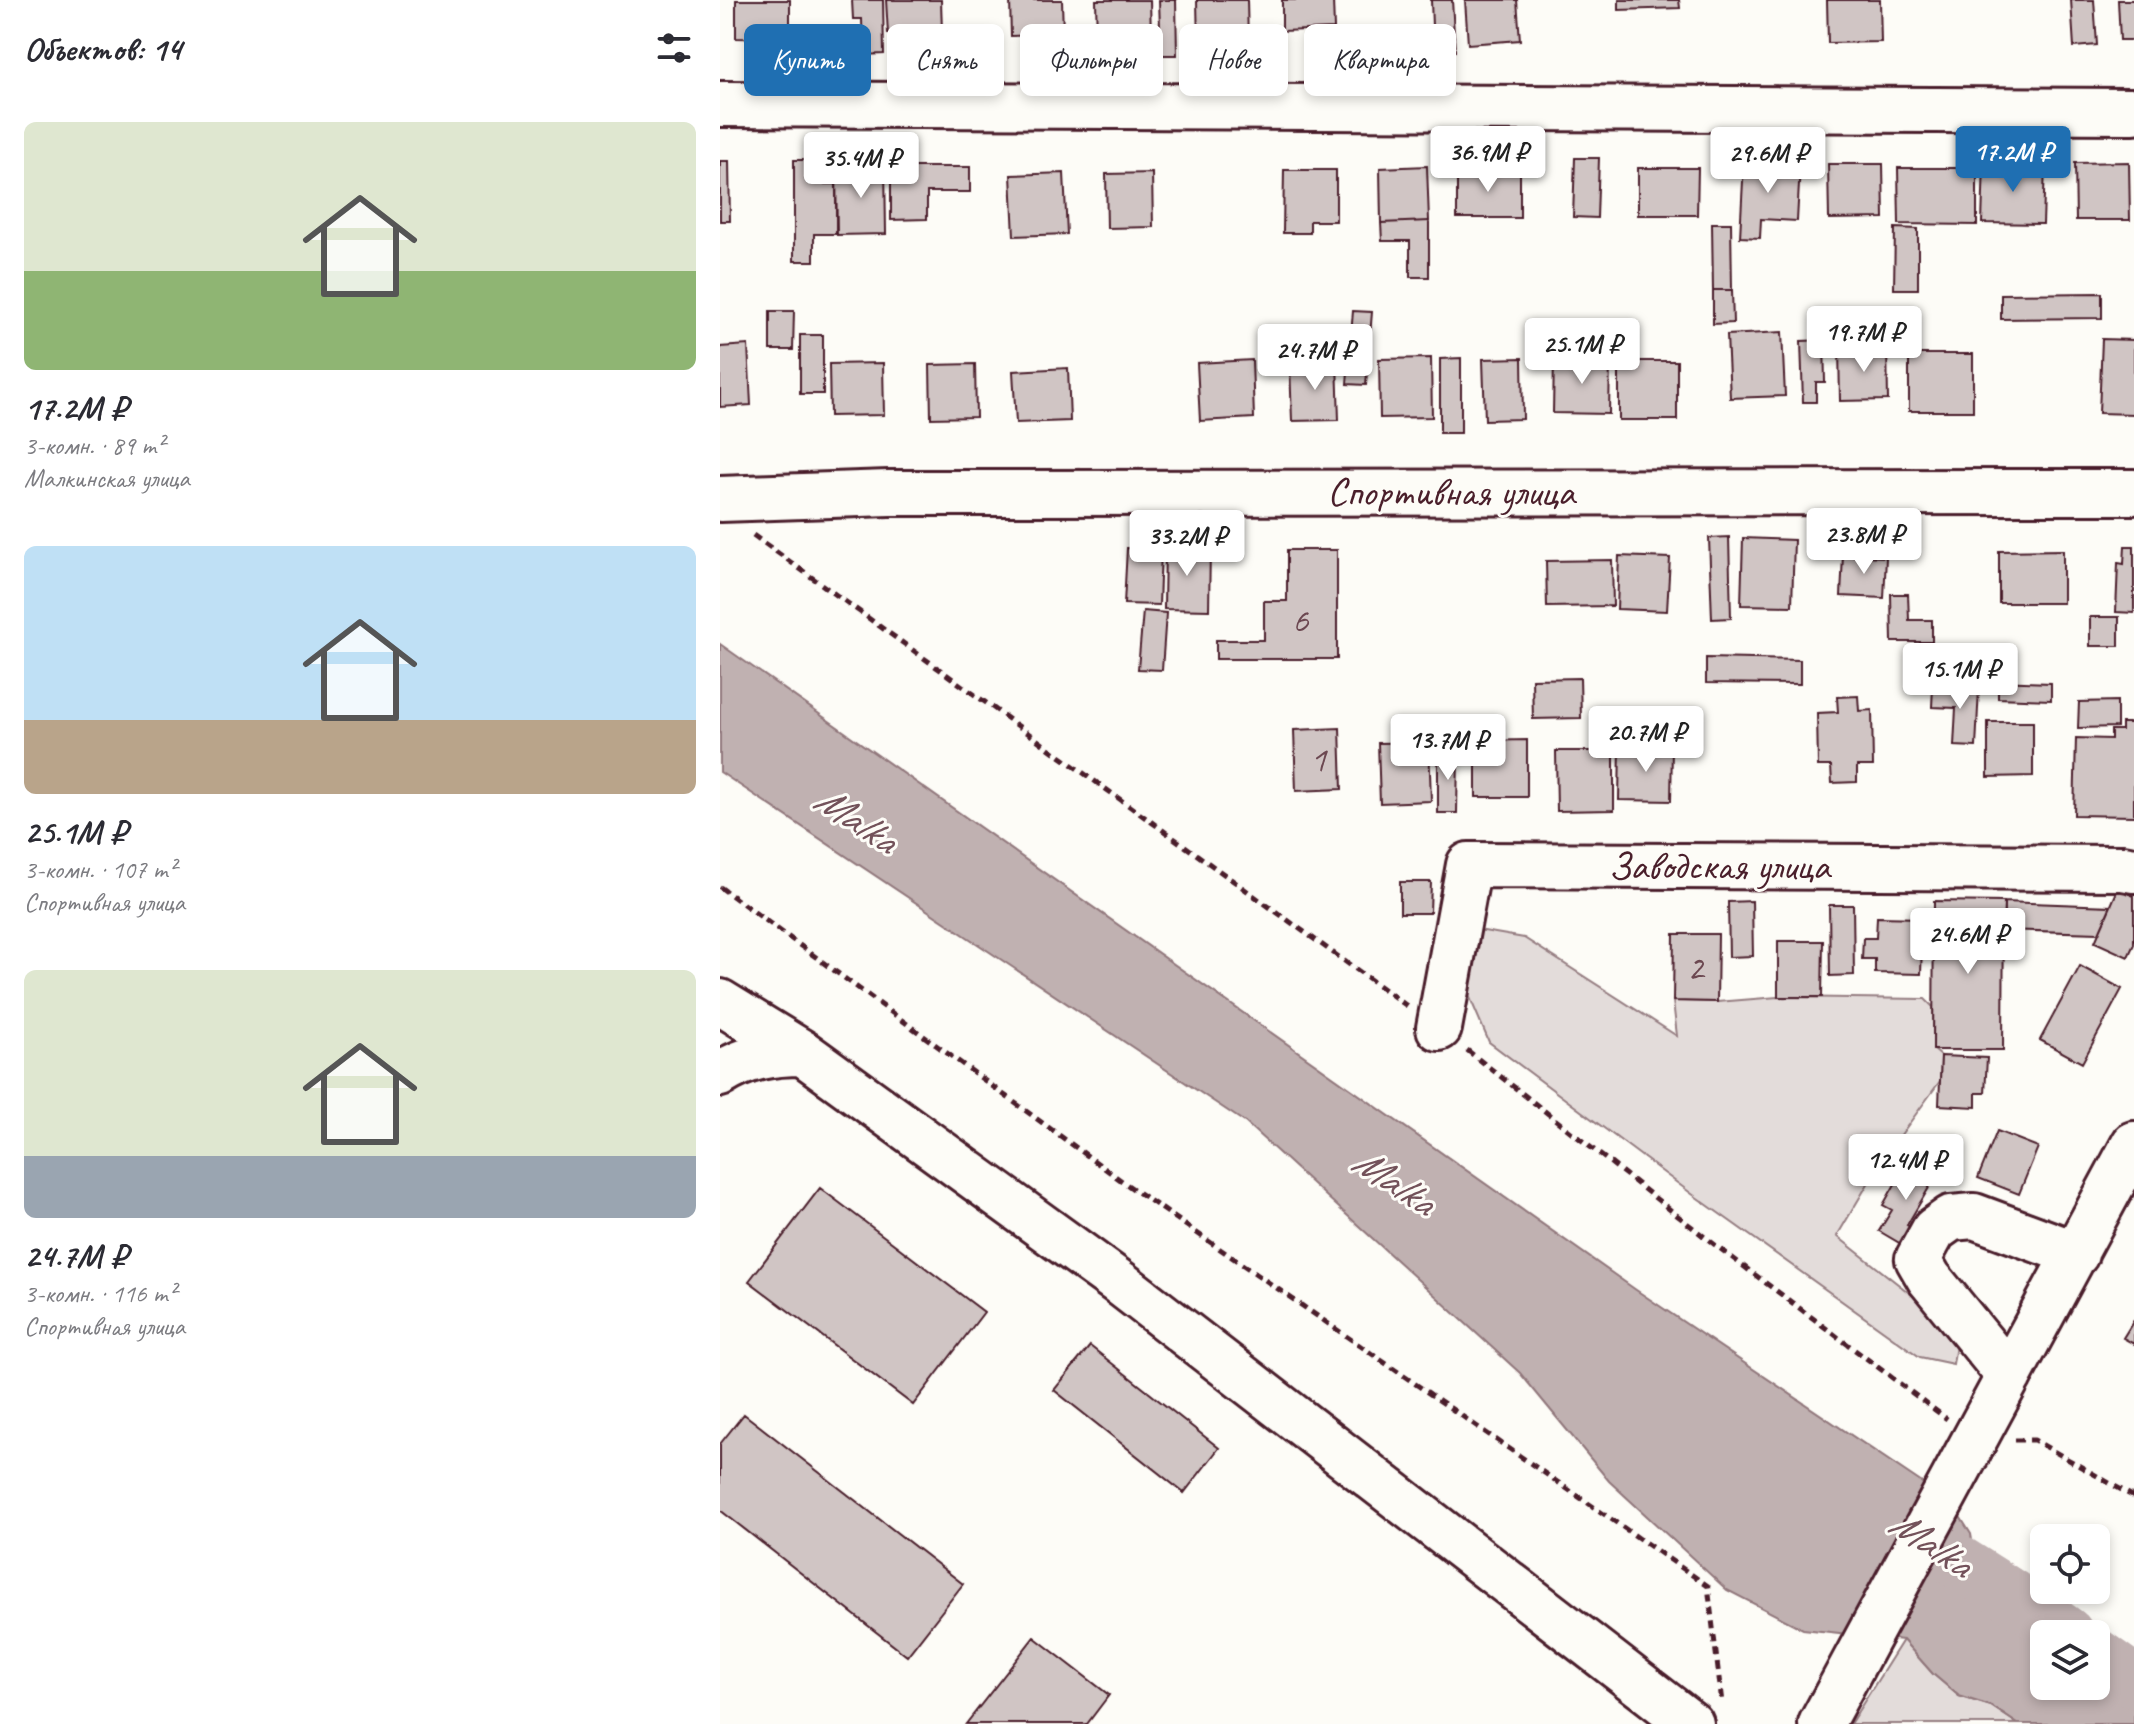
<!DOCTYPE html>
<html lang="ru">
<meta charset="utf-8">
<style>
body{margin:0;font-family:Caveat,sans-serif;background:#f7f7f7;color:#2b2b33;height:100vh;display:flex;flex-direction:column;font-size:30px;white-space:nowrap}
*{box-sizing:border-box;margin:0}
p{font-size:26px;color:#7c7c81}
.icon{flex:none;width:44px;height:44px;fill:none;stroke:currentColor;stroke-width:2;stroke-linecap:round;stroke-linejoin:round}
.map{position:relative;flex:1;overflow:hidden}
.panel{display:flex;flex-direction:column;background:#fff;width:720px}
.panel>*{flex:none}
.hud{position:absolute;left:24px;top:24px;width:760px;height:72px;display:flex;gap:16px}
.controls{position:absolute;left:1310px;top:1524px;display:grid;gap:16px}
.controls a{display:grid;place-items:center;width:80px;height:80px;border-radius:12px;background:#fff;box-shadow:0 4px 12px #0003;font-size:40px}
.price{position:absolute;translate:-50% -68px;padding:0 18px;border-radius:8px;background:#fff;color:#222;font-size:26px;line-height:52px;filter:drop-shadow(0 2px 4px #0008)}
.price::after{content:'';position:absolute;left:50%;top:48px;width:24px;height:18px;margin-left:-12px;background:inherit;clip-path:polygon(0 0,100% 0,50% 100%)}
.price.on{background:#1f6fb2;color:#fff}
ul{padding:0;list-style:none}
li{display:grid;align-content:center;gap:16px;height:424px;padding:0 24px}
li span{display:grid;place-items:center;height:248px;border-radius:12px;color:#555}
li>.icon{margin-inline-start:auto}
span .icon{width:144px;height:144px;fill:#fffc;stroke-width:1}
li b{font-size:34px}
h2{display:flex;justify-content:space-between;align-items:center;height:96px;padding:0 24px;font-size:34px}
.chip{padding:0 28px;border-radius:12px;background:#fff;box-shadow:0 4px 12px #0003;font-size:28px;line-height:72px}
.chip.on{background:#1f6fb2;color:#fff}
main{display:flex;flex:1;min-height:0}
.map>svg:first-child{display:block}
.green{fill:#e3dcda;stroke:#967e82;stroke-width:2}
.water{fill:#c0b1b1;stroke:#91777b;stroke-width:2}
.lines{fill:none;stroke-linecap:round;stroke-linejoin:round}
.river{stroke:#c0b1b1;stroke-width:54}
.building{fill:#d0c5c4;stroke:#4a1f2b;stroke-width:2}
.minor-casing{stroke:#4a1f2b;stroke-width:50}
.path{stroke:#4a1f2b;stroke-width:5;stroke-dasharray:8 6;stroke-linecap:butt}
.minor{stroke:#fdfcf7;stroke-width:44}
.labels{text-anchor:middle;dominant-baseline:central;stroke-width:6;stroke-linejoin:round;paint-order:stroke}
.number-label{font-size:36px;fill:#6c4851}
.street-label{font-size:40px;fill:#4a1f2b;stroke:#fdfcf7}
.water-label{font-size:42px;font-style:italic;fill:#73525a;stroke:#fdfcf7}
</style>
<main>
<section class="panel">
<h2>Объектов: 14<svg class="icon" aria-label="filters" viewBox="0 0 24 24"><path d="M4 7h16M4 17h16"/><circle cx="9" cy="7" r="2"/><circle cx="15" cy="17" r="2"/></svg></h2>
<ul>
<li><span style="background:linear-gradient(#dfe7d0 60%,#8fb573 0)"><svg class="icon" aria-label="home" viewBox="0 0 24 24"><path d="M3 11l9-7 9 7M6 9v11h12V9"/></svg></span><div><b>17.2M ₽</b><p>3-комн. · 89 m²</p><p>Малкинская улица</p></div></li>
<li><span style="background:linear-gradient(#bfe0f5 70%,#b9a48a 0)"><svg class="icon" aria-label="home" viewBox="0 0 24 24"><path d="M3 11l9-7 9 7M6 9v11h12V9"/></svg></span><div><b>25.1M ₽</b><p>3-комн. · 107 m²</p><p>Спортивная улица</p></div></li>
<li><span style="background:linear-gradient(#dfe7d0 75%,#9aa5b1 0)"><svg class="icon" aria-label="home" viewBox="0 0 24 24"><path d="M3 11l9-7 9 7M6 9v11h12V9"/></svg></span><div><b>24.7M ₽</b><p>3-комн. · 116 m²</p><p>Спортивная улица</p></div></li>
</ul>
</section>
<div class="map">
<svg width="1414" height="1724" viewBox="0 0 1414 1724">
<rect width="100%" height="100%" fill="#fdfcf7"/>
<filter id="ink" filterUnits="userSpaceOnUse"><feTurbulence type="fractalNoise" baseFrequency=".0125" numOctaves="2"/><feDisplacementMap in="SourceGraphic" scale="16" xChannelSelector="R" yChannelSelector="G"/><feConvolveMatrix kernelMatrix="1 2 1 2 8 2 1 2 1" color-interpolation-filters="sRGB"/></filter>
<g filter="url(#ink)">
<path class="green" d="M758,930L804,938L957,1036L953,1001L997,1002L1058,997L1205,999L1213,1007V1049L1221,1056L1220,1081L1159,1165L1117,1236L1221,1318L1236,1345L1233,1364L1200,1357L972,1194L769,1042L748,993Z
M1183,1640L1213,1674L1239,1696L1271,1706L1298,1724H1130Z"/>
<path class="water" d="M0,644L916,1290L1217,1493L1237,1512L1251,1534L1255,1558L1267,1582L1291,1594L1347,1634H1324V1686H1376V1655L1414,1682V1724H1298L1271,1706L1239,1696L1213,1674L1183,1640L1083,1629L1007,1590L889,1481L800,1373L526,1123L0,772Z"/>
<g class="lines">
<path class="river" d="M1207,1542C1254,1573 1302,1601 1347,1634
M1376,1655L1414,1682"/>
</g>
<path class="building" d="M16,0H70V39L16,38Z
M132,0H163L164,54L143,55L142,19H133Z
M166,0H221L222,32L168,34Z
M290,0H342L343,34L291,36Z
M376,0H430L431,36L377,38Z
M439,0H456L457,55H441Z
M477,0H527L528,42L478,44Z
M562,0H613L614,29L562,31Z
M711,0H732L735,51L713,53Z
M745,0H797L800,40L748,44Z
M899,0H959L960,8L899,10Z
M1107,0H1160L1161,42L1108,43Z
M1351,0H1374L1377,45L1354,47Z
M1398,0H1414V40H1400Z
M855,158H879L877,218L853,217Z
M74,160H95V184H116V234H94V261H74Z
M0,161H9L10,221H0Z
M1024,162L1080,165L1077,221L1041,219L1040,238L1020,237Z
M1409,162L1410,220H1356L1355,163Z
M1264,163L1325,165L1323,224L1262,223Z
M165,164L166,234L117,235L116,166Z
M1108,164H1163L1164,218L1109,219Z
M707,166L709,221L661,223L660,168Z
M171,167H250V192H207V219L171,220Z
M918,168H978L977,215H918Z
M1178,168H1257V225L1179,224Z
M564,170H616V221H590V233H563Z
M737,170L800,171V218H737Z
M344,173L347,234L294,236L291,175Z
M432,173L433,227L387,228L386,174Z
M709,221V277H690V241H662L661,223Z
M992,223H1011L1012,290H993Z
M1175,228L1198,229V289H1174Z
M993,290H1012L1013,323L993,324Z
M1382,293V318L1281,319V294Z
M50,311H74L73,350H50Z
M633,311L652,312L646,385L627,384Z
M1062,332L1065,396L1010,398L1007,335Z
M80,335H103V394H80Z
M1382,339L1414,340V414L1379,413Z
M1104,340L1105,382H1096V402H1083L1081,341Z
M28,345L31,405L0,407V347Z
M1167,346L1168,400L1120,401L1119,347Z
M1189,354H1253V411H1189Z
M711,358L712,417L660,418L659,359Z
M741,358V433H720V359Z
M802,358L803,419L765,420L763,359Z
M834,358L890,359L889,414L833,413Z
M532,360L534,418L480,421L477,363Z
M899,361H957V420H899Z
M617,362L619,420L572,421L570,364Z
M163,363L164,415L110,416L109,364Z
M255,364L256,417L211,418L210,365Z
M348,368L350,421L296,423L293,371Z
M1009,537L1011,618L992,619L989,538Z
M1023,538L1074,540L1072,606L1021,605Z
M1405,546H1414V613L1396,612L1398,563L1404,564Z
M445,547L490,548L489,610L444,609Z
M407,548L441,549L439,605L404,604Z
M567,550H617V659H496V640H544V601H567Z
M1343,550V603H1279V551Z
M1123,555L1166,557L1164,598L1121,596Z
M899,556L950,558L947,611L897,609Z
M892,560L893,606L827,607L826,561Z
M1171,594H1188L1189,620H1212V642H1172Z
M423,611L446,613L442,670L418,669Z
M1370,617H1399V646H1370Z
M986,658L1080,660V684L986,683Z
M860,678L861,718L813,719L812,679Z
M1278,681L1331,683V700L1278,698Z
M1213,686L1259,688L1256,747L1234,746L1236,708L1212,707Z
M1138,696L1139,711L1152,710L1153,766H1137V782L1112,783L1111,766H1098L1097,713L1118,712L1117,697Z
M1397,701V727L1358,728L1359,702Z
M1268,722H1313V776L1268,777Z
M1402,723H1414V816L1354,815L1356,738L1391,739V730H1402Z
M620,728L622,789L576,791L574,730Z
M807,740V797H756V741Z
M709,742L711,801L660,803L658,743Z
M900,746L952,747L951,801L899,800Z
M836,751H894V810L837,811Z
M718,752L738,753L737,813H718Z
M680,882H711L710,913H680Z
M1398,889L1414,896V944L1408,957L1375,942Z
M1032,901L1033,956L1009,957L1008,902Z
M1214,901L1284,902L1283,1050H1213Z
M1284,902L1391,906L1379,933L1283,930Z
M1109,905H1133L1134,975L1110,976Z
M1157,917L1203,918L1201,974L1155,973V959H1142L1143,938H1156Z
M954,934H998L997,1002L953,1001Z
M1058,941H1103L1102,997H1058Z
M1360,966L1402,989L1362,1063L1320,1040Z
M1221,1056L1267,1058L1265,1093H1256V1107L1219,1105Z
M1277,1131L1318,1147L1299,1194L1258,1178Z
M1190,1158L1217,1174L1187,1225L1197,1230L1188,1248L1159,1231L1172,1210L1163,1205Z
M100,1188L264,1312L193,1405L29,1281Z
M1414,1320V1344L1403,1338Z
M370,1346L499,1448L464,1493L334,1390Z
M24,1414L243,1584L187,1656L0,1510V1444Z
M314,1637L389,1695L367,1724H246Z"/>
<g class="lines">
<defs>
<path id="minor" d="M0,104L1414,111
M0,499L169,493L1414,492
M0,1002L83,1053
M719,1028L749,865L1403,868L1414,870
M0,1074C27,1057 51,1053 83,1053L400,1283L971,1724
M1289,1376L1209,1278L1198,1259L1214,1230L1231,1218L1254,1216L1356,1254
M1101,1724L1414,1144"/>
</defs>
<use href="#minor" class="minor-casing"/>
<path class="path" d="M33,535L687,1006
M0,887L406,1184L988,1586L1002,1703
M747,1050L986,1238L1227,1419
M1295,1440H1314L1414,1497"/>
<use href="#minor" class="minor"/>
</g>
</g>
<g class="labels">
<g class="number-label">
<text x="580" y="620">6</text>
<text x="598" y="759">1</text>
<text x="975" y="968">2</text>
</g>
<g class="street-label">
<text x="731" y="492">Спортивная улица</text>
<text x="999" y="866">Заводская улица</text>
</g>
<g class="water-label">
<text transform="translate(136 819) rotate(34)">Malka</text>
<text transform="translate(674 1181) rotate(34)">Malka</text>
<text transform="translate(1211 1543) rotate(34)">Malka</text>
</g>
</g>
</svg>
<div class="controls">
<a><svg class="icon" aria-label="locate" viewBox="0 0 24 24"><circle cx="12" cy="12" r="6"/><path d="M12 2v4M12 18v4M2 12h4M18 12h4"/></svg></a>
<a><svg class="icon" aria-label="layers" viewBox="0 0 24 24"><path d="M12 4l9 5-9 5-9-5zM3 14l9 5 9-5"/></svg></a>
</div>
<b class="price" style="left:768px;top:194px">36.9M ₽</b>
<b class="price on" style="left:1293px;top:194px">17.2M ₽</b>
<b class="price" style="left:1048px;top:195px">29.6M ₽</b>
<b class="price" style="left:141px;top:200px">35.4M ₽</b>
<b class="price" style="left:1144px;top:374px">19.7M ₽</b>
<b class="price" style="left:862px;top:386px">25.1M ₽</b>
<b class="price" style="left:595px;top:392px">24.7M ₽</b>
<b class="price" style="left:1144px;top:576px">23.8M ₽</b>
<b class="price" style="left:467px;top:578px">33.2M ₽</b>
<b class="price" style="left:1240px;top:711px">15.1M ₽</b>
<b class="price" style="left:926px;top:774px">20.7M ₽</b>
<b class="price" style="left:728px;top:782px">13.7M ₽</b>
<b class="price" style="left:1248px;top:976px">24.6M ₽</b>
<b class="price" style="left:1186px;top:1202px">12.4M ₽</b>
<div class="hud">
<a class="chip on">Купить</a>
<a class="chip">Снять</a>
<a class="chip">Фильтры</a>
<a class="chip">Новое</a>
<a class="chip">Квартира</a>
</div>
</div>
</main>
